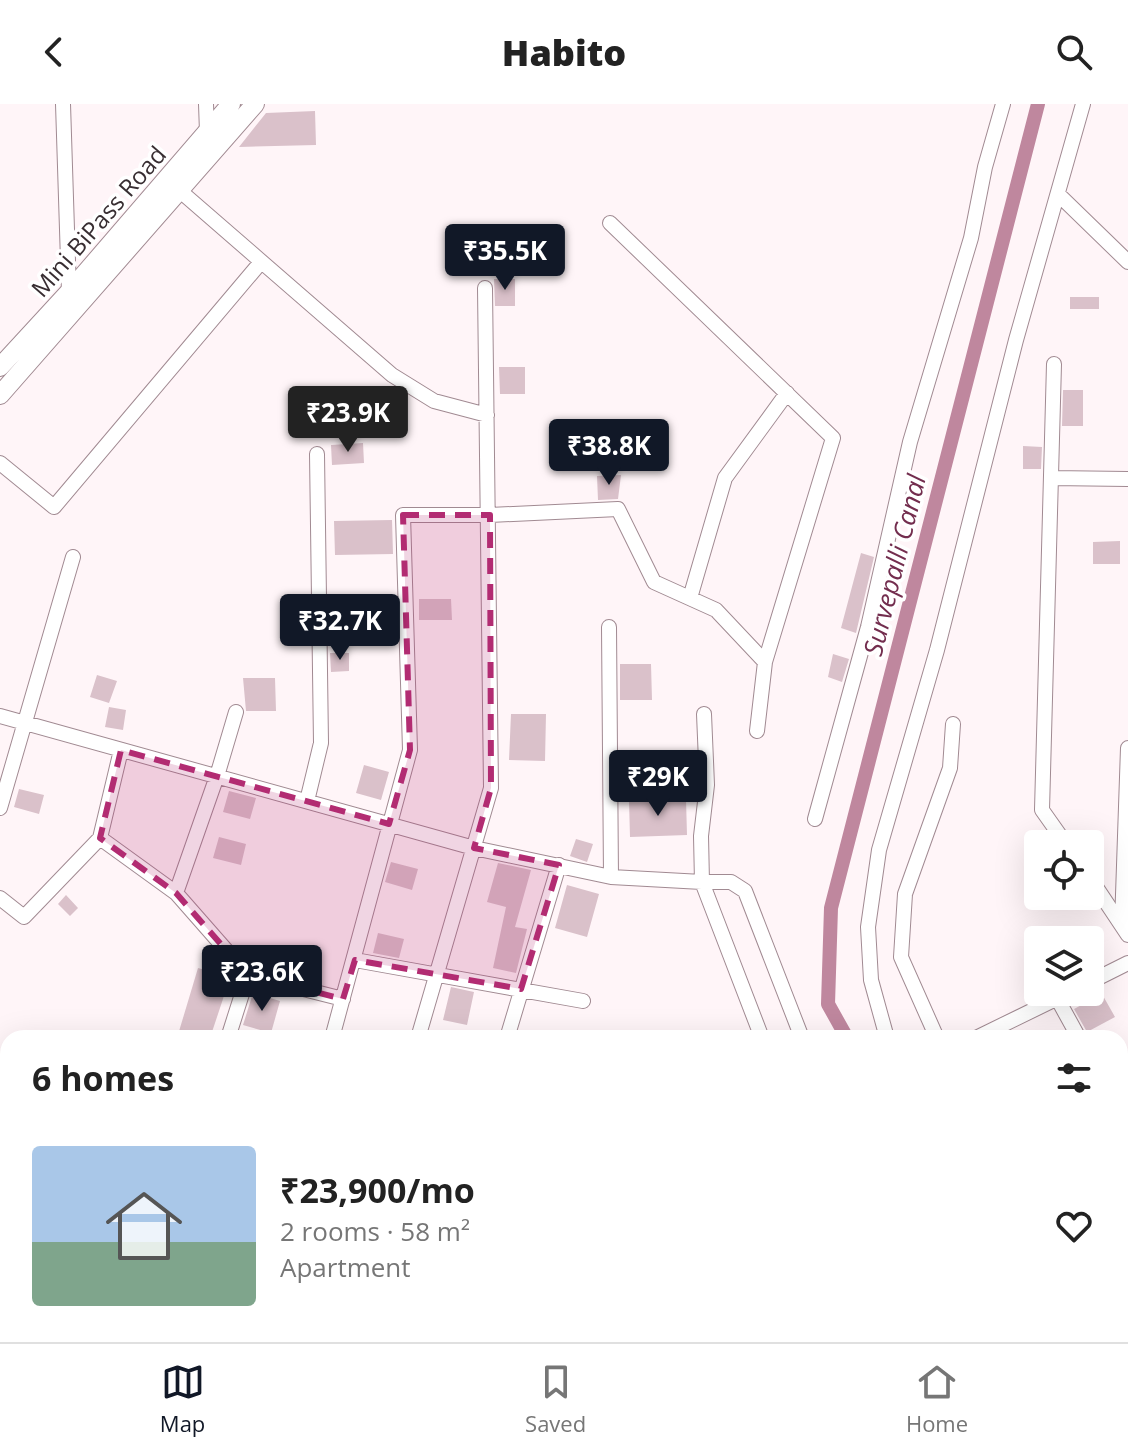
<!DOCTYPE html>
<meta charset="utf-8">
<style>
body{margin:0;font-family:"Open Sans",sans-serif;background:#f6f6f6;color:#222;height:100vh;display:flex;flex-direction:column;font-size:30px;white-space:nowrap}
*{box-sizing:border-box;margin:0}
p{font-size:26px;color:#767676}
.icon{flex:none;width:44px;height:44px;fill:none;stroke:currentColor;stroke-width:2;stroke-linecap:round;stroke-linejoin:round}
.map{position:relative;flex:1;overflow:hidden}
.panel{position:absolute;left:0px;top:926px;width:1128px;height:312px;display:flex;flex-direction:column;background:#fff;border-radius:24px 24px 0 0;box-shadow:0 8px 32px #0002}
.panel>*{flex:none}
.fabs{position:absolute;left:1024px;top:726px;display:grid;gap:16px}
.fabs a{display:grid;place-items:center;width:80px;height:80px;border-radius:8px;background:#fff;box-shadow:0 8px 32px #0002;font-size:40px}
.price{position:absolute;translate:-50% -68px;padding:0 18px;border-radius:8px;background:#111827;color:#fff;font-size:26px;line-height:52px;filter:drop-shadow(0 2px 4px #0008)}
.price::after{content:'';position:absolute;left:50%;top:48px;width:24px;height:18px;margin-left:-12px;background:inherit;clip-path:polygon(0 0,100% 0,50% 100%)}
.price.selected{background:#222;color:#fff}
ul{padding:0;list-style:none}
li{display:flex;align-items:center;gap:24px;height:200px;padding:0 32px}
li+li{border-top:2px solid #e0e0e0}
li span{display:grid;place-items:center;flex:none;width:224px;height:160px;border-radius:8px;color:#555}
li>.icon{margin-inline-start:auto}
span .icon{width:96px;height:96px;fill:#fffc;stroke-width:1}
li b{font-size:34px}
h2{display:flex;justify-content:space-between;align-items:center;height:96px;padding:0 32px;font-size:34px}
header{display:flex;justify-content:space-between;align-items:center;height:104px;padding:0 32px;background:#fff;font-size:36px;font-weight:800}
.tab-bar{display:flex;justify-content:space-around;align-items:center;height:112px;border-top:2px solid #e0e0e0;background:#fff;font-size:22px;color:#767676}
.tab-bar a{display:grid;justify-items:center;gap:4px}
.tab-bar .selected{color:#111827}
.map>svg:first-child{display:block}
.lines{fill:none;stroke-linecap:round;stroke-linejoin:round}
.canal{stroke:#bf879e;stroke-width:14}
.building{fill:#dac1ca}
.minor-casing{stroke:#a18a92;stroke-width:16}
.secondary-casing{stroke:#a18a92;stroke-width:20}
.minor{stroke:#fff;stroke-width:14}
.secondary{stroke:#fff;stroke-width:18}
.marked{fill:#b22c72;fill-opacity:0.2;stroke:#b22c72;stroke-width:6;stroke-dasharray:16 10;stroke-linejoin:round}
.labels{text-anchor:middle;dominant-baseline:central;stroke-width:7;stroke-linejoin:round;paint-order:stroke}
.street-label{font-size:24px;fill:#382e32;stroke:#fff}
.water-label{font-size:26px;font-style:italic;fill:#732d4e;stroke:#fff}
</style>
<header><svg class="icon" aria-label="back" viewBox="0 0 24 24"><path d="M15 5l-7 7 7 7"/></svg>Habito<svg class="icon" aria-label="search" viewBox="0 0 24 24"><circle cx="10" cy="10" r="6"/><path d="M15 15l6 6"/></svg></header>
<div class="map">
<svg width="1128" height="1238" viewBox="0 0 1128 1238">
<rect width="100%" height="100%" fill="#fff5f8"/>
<g class="lines">
<path class="canal" d="M847,934L828,900L831,804L1038,0
M1010,1230L1014,1238"/>
</g>
<path class="building" d="M315,7L316,41L239,43L266,9Z
M494,175H515V202H495Z
M1070,193H1099V205H1070Z
M499,263H525V290H500Z
M1063,286H1083V322H1062Z
M363,339L364,359L332,361L331,341Z
M1023,342L1042,343L1041,365H1023Z
M621,371L618,395L598,396L597,372Z
M392,416L393,450L335,451L334,417Z
M1120,437V460H1093V438Z
M861,449L874,453L856,529L841,524Z
M419,495H451L452,516H419Z
M330,549H349V567L331,568Z
M833,550L849,555L842,578L828,573Z
M620,560H651L652,596H620Z
M97,571L117,577L109,599L90,593Z
M243,574H275L276,607H246Z
M109,603L126,606L123,626L105,623Z
M511,610H546L545,657L509,656Z
M684,646V664H627V647Z
M364,661L389,668L381,696L356,689Z
M19,685L44,691L39,710L14,703Z
M229,687L256,694L250,715L223,708Z
M686,695L687,731L630,733L629,697Z
M219,733L246,740L241,761L213,754Z
M576,735L593,740L587,758L570,752Z
M391,758L418,765L412,786L385,778Z
M498,759L531,766L515,823L527,825L516,869L493,864L506,803L487,798Z
M567,781L599,790L587,833L555,824Z
M66,791L78,804L70,812L58,800Z
M378,829L404,835L399,854L373,849Z
M198,864L230,873L221,901L210,934H177Z
M451,883L474,888L467,921L443,916Z
M253,889L280,897L271,929L243,921Z
M1102,890L1115,913L1087,928L1074,905Z"/>
<g class="lines">
<defs>
<path id="minor" d="M63,0L69,188
M206,0L207,28
M179,86L392,271L434,297L487,311
M1059,91L1128,158
M610,119L833,334L765,558
M1054,260L1042,706L1066,740
M0,359L54,403L261,158
M1051,374L1128,375
M690,494L725,374L787,289
M609,523L611,773
M704,610L707,681L701,732L702,778H731L745,787L802,934
M0,612L474,744L611,773L702,778L762,934
M307,697L321,639L317,350
M0,704L73,453
M815,715L868,523L910,338L971,134L985,63L1003,0
M100,734L176,789L248,871L343,895
M1090,774L1128,831
M176,789L217,672L236,608
M0,794L24,813L100,734L121,646
M1122,820L1128,644
M355,856L583,897
M1090,878L1128,859
M1057,894L1079,934
M228,934L248,871
M332,934L410,646L403,411H490L618,405L654,478L716,506L765,558L757,627
M418,934L491,684L485,184
M507,934L559,761
M887,934L871,876L868,823L879,746L937,546L1016,236L1083,0
M937,934L901,853L905,790L950,664L953,620
M976,934L1070,888
M0,1000L8,1005
M1120,1012L1128,1027
M1120,1192L1128,1207
M956,1230L962,1238
M1051,1230L1056,1238
M1085,1230L1089,1238
M244,1238L246,1230
M331,1238L333,1230
M411,1238L414,1230
M508,1238L510,1230"/>
<path id="secondary" d="M0,263L69,188L231,0
M0,291L255,0"/>
</defs>
<use href="#minor" class="minor-casing"/>
<use href="#secondary" class="secondary-casing"/>
<use href="#minor" class="minor"/>
<use href="#secondary" class="secondary"/>
</g>
<path class="marked" d="M403,411H490L491,684L474,744L559,761L521,885L355,856L343,895L248,871L176,789L100,734L121,646L389,720L410,646Z"/>
<g class="labels">
<g class="street-label">
<text transform="translate(98 117) rotate(-49)">Mini BiPass Road</text>
</g>
<g class="water-label">
<text transform="translate(894 461) rotate(-76)">Survepalli Canal</text>
</g>
</g>
</svg>
<div class="fabs">
<a><svg class="icon" aria-label="locate" viewBox="0 0 24 24"><circle cx="12" cy="12" r="6"/><path d="M12 2v4M12 18v4M2 12h4M18 12h4"/></svg></a>
<a><svg class="icon" aria-label="layers" viewBox="0 0 24 24"><path d="M12 4l9 5-9 5-9-5zM3 14l9 5 9-5"/></svg></a>
</div>
<b class="price" style="left:505px;top:188px">₹35.5K</b>
<b class="price selected" style="left:348px;top:350px">₹23.9K</b>
<b class="price" style="left:609px;top:383px">₹38.8K</b>
<b class="price" style="left:340px;top:558px">₹32.7K</b>
<b class="price" style="left:658px;top:714px">₹29K</b>
<b class="price" style="left:262px;top:909px">₹23.6K</b>
<section class="panel">
<h2>6 homes<svg class="icon" aria-label="filters" viewBox="0 0 24 24"><path d="M4 7h16M4 17h16"/><circle cx="9" cy="7" r="2"/><circle cx="15" cy="17" r="2"/></svg></h2>
<ul>
<li><span style="background:linear-gradient(#a9c7e8 60%,#7fa58c 0)"><svg class="icon" aria-label="home" viewBox="0 0 24 24"><path d="M3 11l9-7 9 7M6 9v11h12V9"/></svg></span><div><b>₹23,900/mo</b><p>2 rooms · 58 m²</p><p>Apartment</p></div><svg class="icon" aria-label="heart" viewBox="0 0 24 24"><path d="M12 20l-8-8c-3-5 5-10 8-4 3-6 11-1 8 4z"/></svg></li>
</ul>
</section>
</div>
<nav class="tab-bar">
<a class="selected"><svg class="icon" aria-label="map" viewBox="0 0 24 24"><path d="M3 6l6-2 6 2 6-2v14l-6 2-6-2-6 2zM9 4v14M15 6v14"/></svg>Map</a>
<a><svg class="icon" aria-label="saved" viewBox="0 0 24 24"><path d="M7 4h10v16l-5-4-5 4z"/></svg>Saved</a>
<a><svg class="icon" aria-label="home" viewBox="0 0 24 24"><path d="M3 11l9-7 9 7M6 9v11h12V9"/></svg>Home</a>
</nav>
